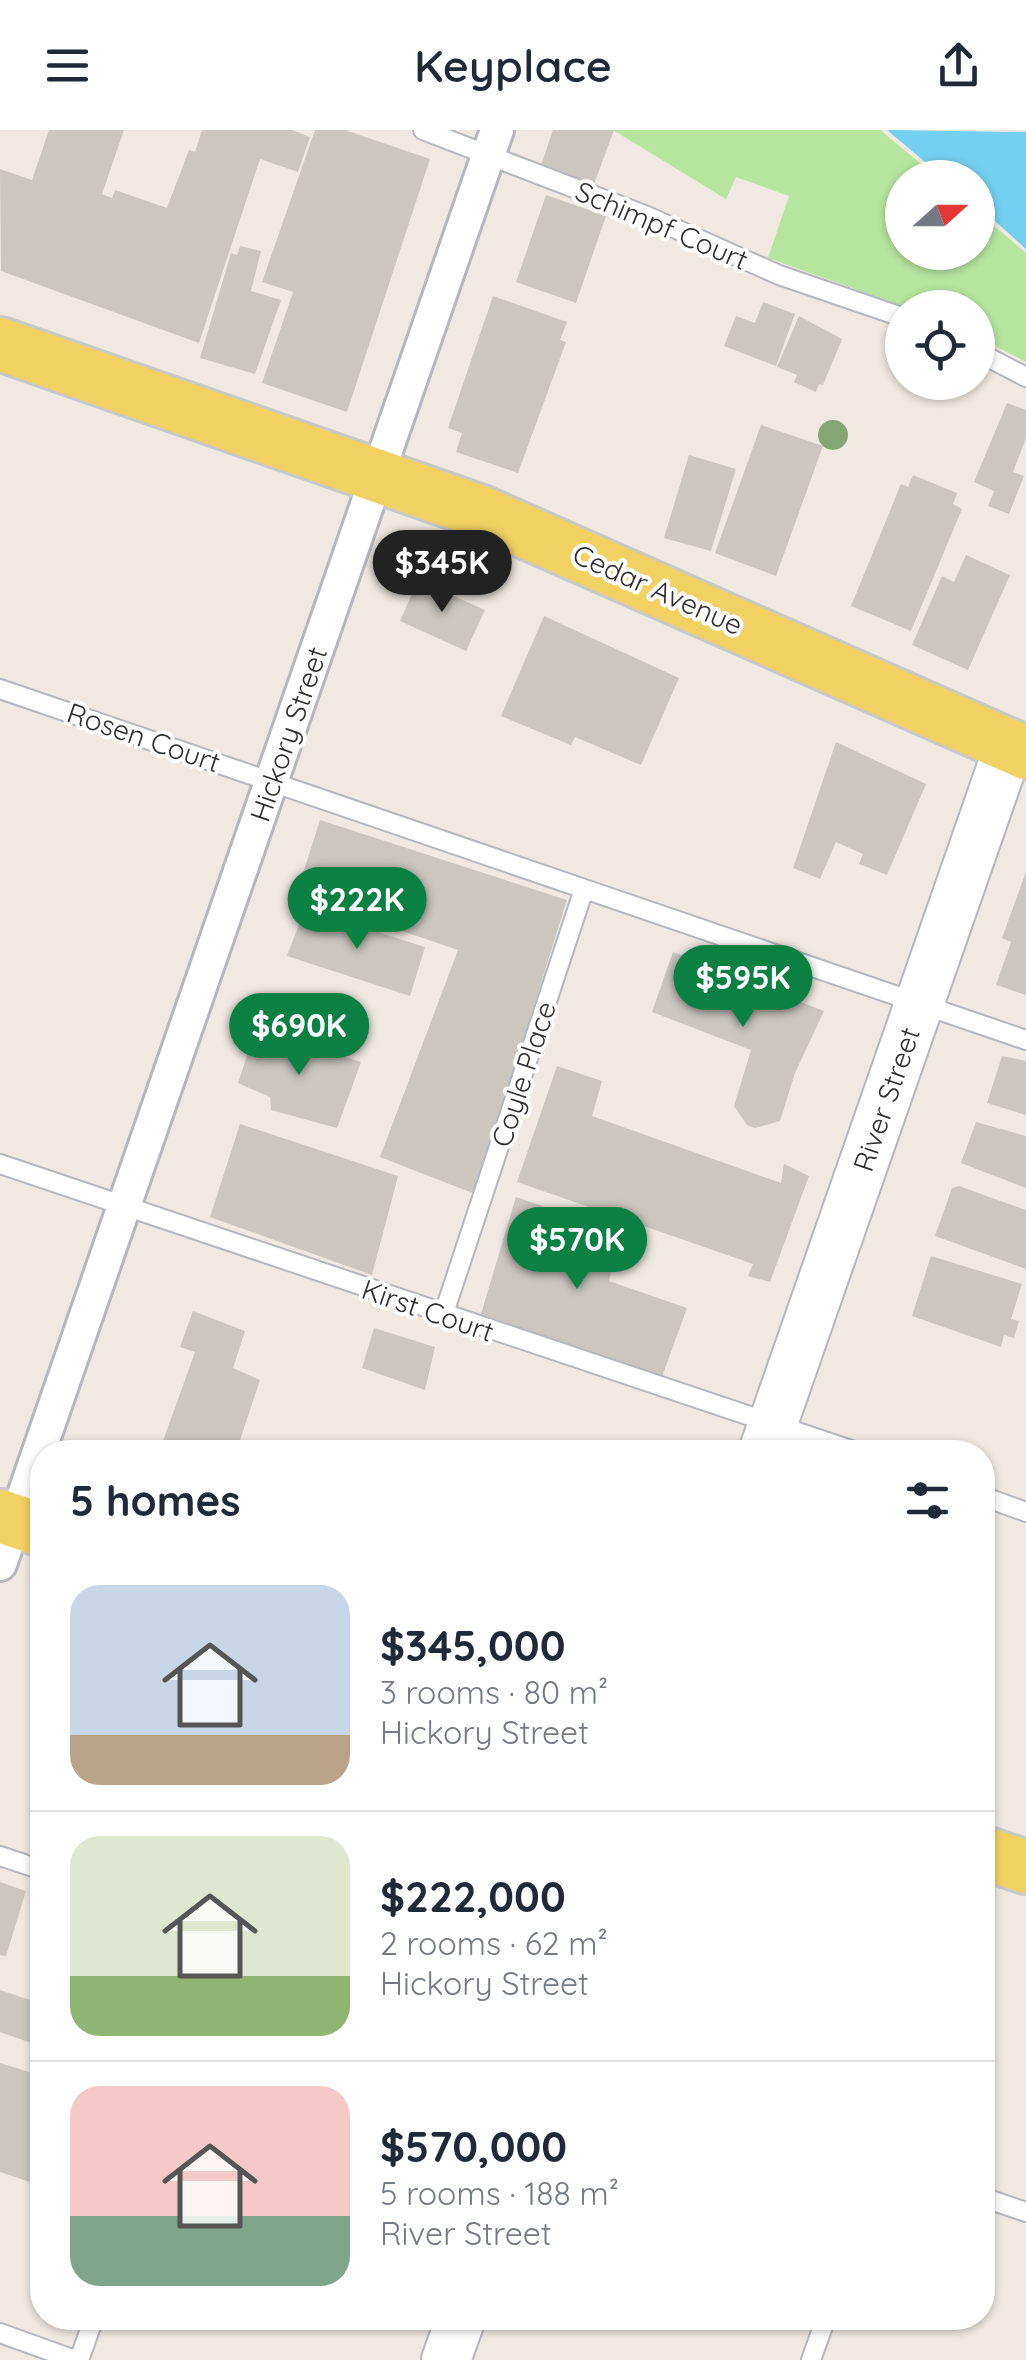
<!DOCTYPE html>
<meta charset="utf-8">
<style>
body{margin:0;font-family:Quicksand,sans-serif;background:#f6f6f7;color:#1f2937;height:100vh;display:flex;flex-direction:column;font-size:38px;white-space:nowrap}
*{box-sizing:border-box;margin:0}
p{font-size:32px;color:#747a83}
.icon{flex:none;width:55px;height:55px;fill:none;stroke:currentColor;stroke-width:2;stroke-linecap:round;stroke-linejoin:round}
.map{position:relative;flex:1;overflow:hidden}
.drawer{position:absolute;left:30px;top:1310px;width:965px;height:890px;display:flex;flex-direction:column;background:#fff;border-radius:40px;box-shadow:0 2px 8px #0004}
.drawer>*{flex:none}
.needle{width:65px;rotate:69deg}
.fabs{position:absolute;left:885px;top:30px;display:grid;gap:20px}
.fabs a{display:grid;place-items:center;width:110px;height:110px;border-radius:50%;background:#fff;box-shadow:0 2px 8px #0004;font-size:50px}
.price{position:absolute;translate:-50% -85px;padding:0 22px;border-radius:35px;background:#0b8043;color:#fff;font-size:32px;line-height:65px;filter:drop-shadow(0 2px 5px #0008)}
.price::after{content:'';position:absolute;left:50%;top:60px;width:30px;height:22px;margin-left:-15px;background:inherit;clip-path:polygon(0 0,100% 0,50% 100%)}
.price.current{background:#222;color:#fff}
ul{padding:0;list-style:none}
li{display:flex;align-items:center;gap:30px;height:250px;padding:0 40px}
li+li{border-top:2px solid #e0e1e3}
li span{display:grid;place-items:center;flex:none;width:280px;height:200px;border-radius:30px;color:#555}
li>.icon{margin-inline-start:auto}
span .icon{width:120px;height:120px;fill:#fffc;stroke-width:1}
li b{font-size:42px}
h2{display:flex;justify-content:space-between;align-items:center;height:120px;padding:0 40px;font-size:42px}
header{display:flex;justify-content:space-between;align-items:center;height:130px;padding:0 40px;background:#fff;font-size:45px;font-weight:600}
.map>svg:first-child{display:block}
.green{fill:#b6e59e}
.water{fill:#75cff0}
.building{fill:#cbc7bf}
.lines{fill:none;stroke-linecap:round;stroke-linejoin:round}
.lane-casing{stroke:#b4b7c1;stroke-width:22}
.street-casing{stroke:#b4b7c1;stroke-width:38}
.secondary-casing{stroke:#b4b7c1;stroke-width:52}
.primary-casing{stroke:#c9c9c9;stroke-width:58}
.lane{stroke:#fff;stroke-width:18}
.street{stroke:#fff;stroke-width:32}
.secondary{stroke:#fff;stroke-width:48}
.primary{stroke:#f2d163;stroke-width:52}
.tree{fill:#84a574}
.labels{text-anchor:middle;dominant-baseline:central;stroke-width:8;stroke-linejoin:round;paint-order:stroke}
.street-label{font-size:28px;fill:#2e2e2e;stroke:#fff}
</style>
<header><svg class="icon" aria-label="menu" viewBox="0 0 24 24"><path d="M4 6h16M4 12h16M4 18h16"/></svg>Keyplace<svg class="icon" aria-label="share" viewBox="0 0 24 24"><path d="M12 15V3M7 8l5-5 5 5M5 13v7h14v-7"/></svg></header>
<div class="map">
<svg width="1026" height="2230" viewBox="0 0 1026 2230">
<rect width="100%" height="100%" fill="#efe9e1"/>
<path class="green" d="M613,0H880L937,47L902,48V122H978V82L1026,123V232L978,207V178L906,177L768,128L789,66L736,47L726,69Z"/>
<path class="water" d="M887,0L1026,2V119L978,76V48L943,47Z"/>
<path class="building" d="M49,0H124L102,64L112,68L115,60L167,78L189,20L195,22L202,0H292L310,7L298,42L260,29L199,213L1,141L0,39L32,50Z
M315,0H345L430,29L347,282L262,253L293,162L262,152Z
M553,0H614L594,54L541,35Z
M546,65L606,86L576,173L516,152Z
M240,116L261,121L251,161L281,170L255,244L200,228L231,123L237,125Z
M493,166L567,192L560,210L566,212L518,343L456,322L462,303L448,298Z
M763,172L795,184L776,236L724,216L736,186L755,193Z
M799,186L842,209L823,255L819,254L816,262L794,252L797,245L777,237Z
M1007,273L1026,280V308L1013,342L1024,346L1009,384L988,376L994,361L974,352Z
M761,295L823,316L776,446L715,423Z
M689,325L736,339L711,421L664,408Z
M913,345L957,363L953,374L962,379L911,501L851,476L901,354L908,357Z
M966,425L1010,445L968,540L912,515L942,446L954,452Z
M418,450L485,480L466,521L400,491Z
M544,486L679,548L641,635L575,607L571,615L501,586Z
M836,612L926,654L887,745L859,734L863,724L836,712L820,749L793,738Z
M320,690L567,770L475,1064L380,1027L458,820L296,765Z
M1026,742V865L996,855L1011,812L1002,808Z
M305,779L425,817L410,866L287,826Z
M673,822L824,881L795,943L780,991L755,998L747,995L734,976L751,920L652,882Z
M256,898L361,932L337,998L271,980L270,967L238,953Z
M1002,926L1026,931V985L987,973Z
M557,936L602,951L592,986L781,1053L784,1034L809,1046L770,1152L748,1146L753,1134L517,1052Z
M976,992L1026,1006V1058L961,1033Z
M240,994L398,1046L372,1145L210,1087Z
M959,1056L1026,1080V1139L935,1106L952,1058Z
M516,1067L583,1090L579,1102L616,1115L609,1151L687,1178L662,1247L481,1184Z
M931,1126L1022,1154L1011,1189L1019,1191L1014,1208L1004,1205L1001,1217L912,1186Z
M193,1181L245,1201L233,1238L260,1250L236,1322H159L195,1222L180,1217Z
M374,1198L435,1217L425,1260L362,1238Z
M0,1752L26,1761L6,1826L0,1825Z
M0,1860L42,1874L34,1914L0,1902Z
M0,1933L42,1946L34,1991L42,1993V2056L0,2042Z"/>
<g class="lines">
<defs>
<path id="lane" d="M423,0L647,86L779,145L902,187
M978,222L1026,247
M0,559L1026,910
M0,1034L857,1322
M443,1186L584,759
M982,1366L1026,1382
M0,1726L42,1740
M982,2067L1026,2082
M0,2203L75,2230
M79,2230L94,2188
M811,2230L826,2188"/>
<path id="street" d="M0,1434L497,0"/>
<path id="secondary" d="M763,1322L1009,616
M446,2230L461,2188"/>
<path id="primary" d="M0,214L481,382L1026,623
M0,1386L42,1400
M982,1722L1026,1737"/>
</defs>
<use href="#lane" class="lane-casing"/>
<use href="#street" class="street-casing"/>
<use href="#secondary" class="secondary-casing"/>
<use href="#primary" class="primary-casing"/>
<use href="#lane" class="lane"/>
<use href="#street" class="street"/>
<use href="#secondary" class="secondary"/>
<use href="#primary" class="primary"/>
</g>
<circle class="tree" cx="833" cy="305" r="15"/>
<g class="labels">
<g class="street-label">
<text transform="translate(662 95) rotate(23)">Schimpf Court</text>
<text transform="translate(658 459) rotate(24)">Cedar Avenue</text>
<text transform="translate(288 604) rotate(-71)">Hickory Street</text>
<text transform="translate(144 607) rotate(19)">Rosen Court</text>
<text transform="translate(523 944) rotate(-72)">Coyle Place</text>
<text transform="translate(886 969) rotate(-71)">River Street</text>
<text transform="translate(428 1180) rotate(19)">Kirst Court</text>
</g>
</g>
</svg>
<div class="fabs">
<a><svg class="needle" viewBox="-14 -14 28 28"><path d="M0-13l5 13h-10z" fill="#e53935"/><path d="M0 13l5-13h-10z" fill="#747a83"/></svg></a>
<a><svg class="icon" aria-label="locate" viewBox="0 0 24 24"><circle cx="12" cy="12" r="6"/><path d="M12 2v4M12 18v4M2 12h4M18 12h4"/></svg></a>
</div>
<b class="price current" style="left:442px;top:485px">$345K</b>
<b class="price" style="left:357px;top:822px">$222K</b>
<b class="price" style="left:743px;top:900px">$595K</b>
<b class="price" style="left:299px;top:948px">$690K</b>
<b class="price" style="left:577px;top:1162px">$570K</b>
<section class="drawer">
<h2>5 homes<svg class="icon" aria-label="filters" viewBox="0 0 24 24"><path d="M4 7h16M4 17h16"/><circle cx="9" cy="7" r="2"/><circle cx="15" cy="17" r="2"/></svg></h2>
<ul>
<li><span style="background:linear-gradient(#c9d6e8 75%,#b9a48a 0)"><svg class="icon" aria-label="home" viewBox="0 0 24 24"><path d="M3 11l9-7 9 7M6 9v11h12V9"/></svg></span><div><b>$345,000</b><p>3 rooms · 80 m²</p><p>Hickory Street</p></div></li>
<li><span style="background:linear-gradient(#dfe7d0 70%,#8fb573 0)"><svg class="icon" aria-label="home" viewBox="0 0 24 24"><path d="M3 11l9-7 9 7M6 9v11h12V9"/></svg></span><div><b>$222,000</b><p>2 rooms · 62 m²</p><p>Hickory Street</p></div></li>
<li><span style="background:linear-gradient(#f6c9c9 65%,#7fa58c 0)"><svg class="icon" aria-label="home" viewBox="0 0 24 24"><path d="M3 11l9-7 9 7M6 9v11h12V9"/></svg></span><div><b>$570,000</b><p>5 rooms · 188 m²</p><p>River Street</p></div></li>
</ul>
</section>
</div>
